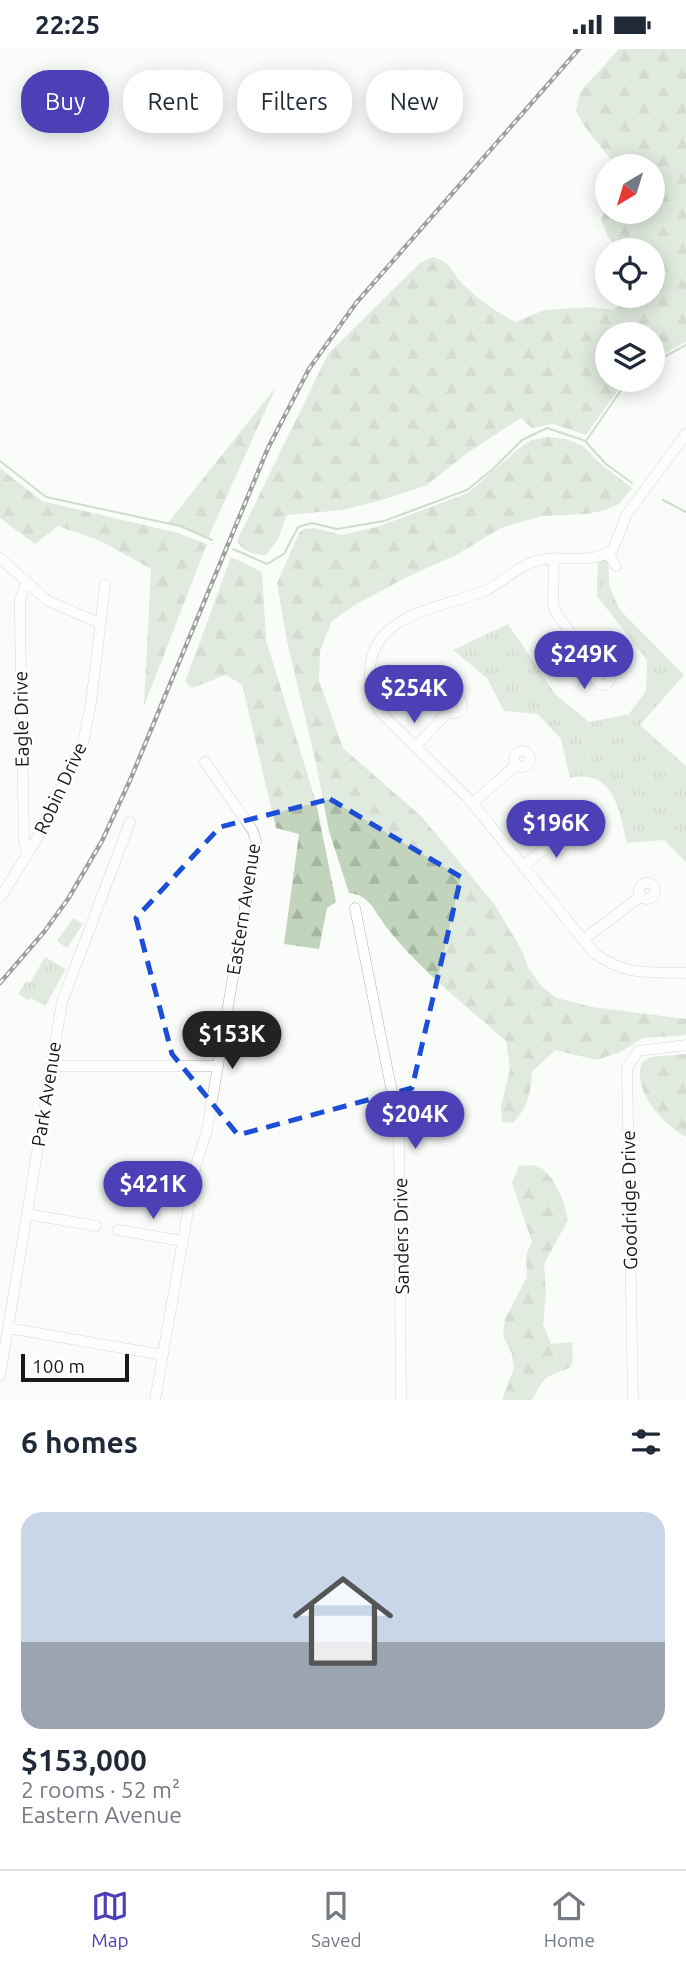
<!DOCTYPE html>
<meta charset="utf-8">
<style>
body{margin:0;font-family:Ubuntu,sans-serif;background:#f6f6f7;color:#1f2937;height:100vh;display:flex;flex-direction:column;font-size:26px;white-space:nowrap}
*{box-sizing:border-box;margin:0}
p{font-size:23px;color:#747a83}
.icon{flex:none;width:38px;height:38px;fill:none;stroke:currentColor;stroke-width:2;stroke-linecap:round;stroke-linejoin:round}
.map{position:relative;height:1351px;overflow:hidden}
.drawer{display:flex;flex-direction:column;background:#fff;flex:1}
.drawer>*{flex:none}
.banner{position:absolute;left:21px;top:21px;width:644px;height:63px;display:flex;gap:14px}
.needle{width:46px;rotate:218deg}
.controls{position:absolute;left:595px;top:105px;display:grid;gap:14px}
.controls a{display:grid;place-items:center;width:70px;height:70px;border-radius:50%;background:#fff;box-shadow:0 4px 18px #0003;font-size:35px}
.scale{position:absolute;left:21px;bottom:18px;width:108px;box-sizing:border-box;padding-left:7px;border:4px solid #191a19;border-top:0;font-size:19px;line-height:24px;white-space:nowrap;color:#191a19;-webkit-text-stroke:5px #fff;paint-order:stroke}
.price{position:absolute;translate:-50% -60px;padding:0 16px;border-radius:24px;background:#4d40b7;color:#fff;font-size:23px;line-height:46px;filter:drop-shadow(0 2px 4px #0008)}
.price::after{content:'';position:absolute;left:50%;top:42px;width:21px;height:16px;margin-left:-10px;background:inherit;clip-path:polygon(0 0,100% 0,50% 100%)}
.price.current{background:#222;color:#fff}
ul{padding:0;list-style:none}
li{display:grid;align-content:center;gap:14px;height:371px;padding:0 21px}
li span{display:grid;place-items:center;height:217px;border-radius:21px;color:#555}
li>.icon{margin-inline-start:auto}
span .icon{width:126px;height:126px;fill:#fffc;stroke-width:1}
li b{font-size:30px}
h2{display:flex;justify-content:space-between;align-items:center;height:84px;padding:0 21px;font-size:30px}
.chip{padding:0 24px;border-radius:28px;background:#fff;box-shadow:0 4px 18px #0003;font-size:24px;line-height:63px}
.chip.current{background:#4d40b7;color:#fff}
.status{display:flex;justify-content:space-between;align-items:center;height:49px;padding:0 35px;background:#fff;direction:ltr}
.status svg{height:19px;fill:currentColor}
.tabs{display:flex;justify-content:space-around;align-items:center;height:98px;border-top:2px solid #e0e1e3;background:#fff;font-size:19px;color:#747a83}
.tabs a{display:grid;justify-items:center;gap:4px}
.tabs .current{color:#4d40b7}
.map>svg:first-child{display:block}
.grass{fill:#c2d5bc}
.forest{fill:url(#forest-firs)}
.park{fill:url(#park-tufts)}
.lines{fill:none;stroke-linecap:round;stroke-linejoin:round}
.stream{stroke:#9eb696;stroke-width:2}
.minor-casing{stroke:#aeb0ad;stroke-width:11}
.minor{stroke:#fff;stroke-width:10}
.rail-casing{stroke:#303130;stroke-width:4.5}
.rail{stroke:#fff;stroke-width:2;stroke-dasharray:5;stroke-linecap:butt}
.marked{fill:none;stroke:#1d4ed8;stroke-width:5;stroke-dasharray:14 9;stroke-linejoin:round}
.labels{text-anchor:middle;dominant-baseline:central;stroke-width:5;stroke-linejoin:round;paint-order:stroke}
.street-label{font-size:19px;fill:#191a19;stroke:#fff}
</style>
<div class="status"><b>22:25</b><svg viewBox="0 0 49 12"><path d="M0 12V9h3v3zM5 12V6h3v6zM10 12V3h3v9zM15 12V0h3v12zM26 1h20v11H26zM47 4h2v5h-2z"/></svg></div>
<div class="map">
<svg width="686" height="1351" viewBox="0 0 686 1351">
<defs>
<pattern id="forest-firs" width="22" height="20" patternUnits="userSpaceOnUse" patternTransform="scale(1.75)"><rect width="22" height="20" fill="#c2d5bc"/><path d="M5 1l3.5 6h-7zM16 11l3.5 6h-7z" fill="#a6b6a1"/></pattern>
<pattern id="park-tufts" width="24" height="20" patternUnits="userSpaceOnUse" patternTransform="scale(1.75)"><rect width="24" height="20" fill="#c2d5bc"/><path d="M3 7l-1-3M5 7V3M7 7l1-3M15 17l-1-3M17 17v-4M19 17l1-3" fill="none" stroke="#a6b6a1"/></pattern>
</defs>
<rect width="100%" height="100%" fill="#f9fcf9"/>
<path class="grass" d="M73,869L83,875L67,899L57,892Z"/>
<path class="forest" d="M619,0H686V293L653,311V285H607V331H625L586,386L553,375L532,379L521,369L470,402L427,436L379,452L342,461L287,466L278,490L266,506C254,506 243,502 237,492L328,305L420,214L433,208C454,214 451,225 465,237C480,252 497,264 516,273L544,261L591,258L613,261L630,247H653V201H619L608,188L601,170L607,158V163H653V117H616L585,78L576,62L580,43Z
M276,338L208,489L180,477L167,475Z
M547,388L566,390L583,397L602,416L632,439L619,455L606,461L586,465L541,467L501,479L456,506L407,528L353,557L332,572L320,602L319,631L343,699L422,768L495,856L521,900L528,918L542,938L557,949L592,958L686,970V986L643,989L620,1003L597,1011L555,1001L532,1023C531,1044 528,1058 513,1074L502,1073L501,1058L510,1020L506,992C464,955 422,923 387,879C375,863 370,846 349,844L329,782L316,714L287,592L277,534L299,484L304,480L315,479L341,486L377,478L468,444L517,401L531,391Z
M0,419L42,452L178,484L207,495L144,657L151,520L101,492L58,477L35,495L0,469Z
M231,508L262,523L266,591L316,753L336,853L327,859L319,900L284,895L299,785L276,779L242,635L225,626L192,639L185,633Z
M686,1005V1088C662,1074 632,1043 642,1013L651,1008Z
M532,1116L543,1120L553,1131L564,1154L568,1171L544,1215L546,1245L543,1275L551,1295L572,1293C574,1329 572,1314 548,1328C541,1332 536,1344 532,1351H502L514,1319L512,1305L503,1286L505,1270L527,1228L526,1206L532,1193L512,1134L519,1117Z"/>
<path class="park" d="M608,504L609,536L620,561L684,626L640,676L686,717V813L664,791L627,794C619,762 614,719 570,729L561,690L538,665L504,662L487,629L453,601L508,575L555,645L589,673L629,665L646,642L647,611L597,547L598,507Z
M45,908L66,920L45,957L31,949L29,951L18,945L26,932L30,934Z"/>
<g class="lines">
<path class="stream" d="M653,314L686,296
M586,393L606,415L632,434
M0,412L46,448L180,477L212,491
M663,451L686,463
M233,500L267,515L284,505L298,478L312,474L337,480L384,472L467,441L493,420L522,391L547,379L586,392L628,331"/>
<defs>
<path id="minor" d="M686,385L627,465L613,500C596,516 562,506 540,511C519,515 504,534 484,542C443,559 372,564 370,621C369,639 371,653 383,666L468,749L594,904C626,927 649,923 686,924
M608,504L616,517
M0,509L48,552L100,574
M554,509L553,556L556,564L599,623
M26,534L20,551V571L24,792L28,805
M596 629a7 7 0 1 1 14 0a7 7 0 1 1-14 0Z
M446 656a8 8 0 1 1 16 0a8 8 0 1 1-16 0Z
M415,698L449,662
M514 710a8 8 0 1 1 16 0a8 8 0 1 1-16 0Z
M473,754L517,715
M568 775a8 8 0 1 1 16 0a8 8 0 1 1-16 0Z
M523,817L570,780
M639 842a8 8 0 1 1 16 0a8 8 0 1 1-16 0Z
M0,849L35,793L83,694L91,654L105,536
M355,859L394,1053L399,1090L401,1351
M583,891L641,847
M50,1017H217
M27,1165L96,1177
M118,1181L183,1192
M8,1279L163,1306
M0,1327L62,953L130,773
M155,1351L196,1116L207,1081L256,793L253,782L205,713
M633,1351L627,1019L638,1002L686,996"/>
</defs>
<use href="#minor" class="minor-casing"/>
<use href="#minor" class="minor"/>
<defs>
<path id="rail" d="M0,934L44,883L68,850L102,792L131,729L268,399L309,320L356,254L579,0"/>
</defs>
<use href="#rail" class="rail-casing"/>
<use href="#rail" class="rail"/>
</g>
<path d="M0 0H686V1351H0ZM330,750L461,828L412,1039L238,1086L172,1005L136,869L220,778Z" fill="#f9fcf9" fill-opacity=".55" fill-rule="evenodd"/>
<path class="marked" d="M330,750L461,828L412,1039L238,1086L172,1005L136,869L220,778Z"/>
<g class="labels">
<g class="street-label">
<text transform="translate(21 670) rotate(-91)">Eagle Drive</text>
<text transform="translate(60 739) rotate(-65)">Robin Drive</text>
<text transform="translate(243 860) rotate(-81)">Eastern Avenue</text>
<text transform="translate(46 1045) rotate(-81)">Park Avenue</text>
<text transform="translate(629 1151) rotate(-91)">Goodridge Drive</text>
<text transform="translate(401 1187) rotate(-91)">Sanders Drive</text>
</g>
</g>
</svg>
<div class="controls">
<a><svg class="needle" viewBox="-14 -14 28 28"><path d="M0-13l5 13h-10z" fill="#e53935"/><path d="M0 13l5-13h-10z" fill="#747a83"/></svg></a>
<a><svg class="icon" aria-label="locate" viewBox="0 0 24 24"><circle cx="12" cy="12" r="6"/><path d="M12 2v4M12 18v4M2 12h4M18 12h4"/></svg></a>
<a><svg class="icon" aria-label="layers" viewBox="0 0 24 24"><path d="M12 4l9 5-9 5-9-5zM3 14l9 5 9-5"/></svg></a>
</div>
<div class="scale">100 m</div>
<b class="price" style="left:584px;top:642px">$249K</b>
<b class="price" style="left:414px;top:676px">$254K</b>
<b class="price" style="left:556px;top:811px">$196K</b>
<b class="price current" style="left:232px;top:1022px">$153K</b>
<b class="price" style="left:415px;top:1102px">$204K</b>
<b class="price" style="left:153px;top:1172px">$421K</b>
<div class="banner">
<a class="chip current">Buy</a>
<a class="chip">Rent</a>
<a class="chip">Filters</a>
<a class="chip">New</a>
</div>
</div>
<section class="drawer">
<h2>6 homes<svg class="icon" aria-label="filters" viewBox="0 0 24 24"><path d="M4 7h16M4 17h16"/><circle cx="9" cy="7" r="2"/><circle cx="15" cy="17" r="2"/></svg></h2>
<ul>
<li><span style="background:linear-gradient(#c9d6e8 60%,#9aa5b1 0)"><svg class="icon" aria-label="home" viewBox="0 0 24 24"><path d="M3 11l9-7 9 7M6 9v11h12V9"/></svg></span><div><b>$153,000</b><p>2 rooms · 52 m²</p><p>Eastern Avenue</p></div></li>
</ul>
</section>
<nav class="tabs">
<a class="current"><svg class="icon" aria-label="map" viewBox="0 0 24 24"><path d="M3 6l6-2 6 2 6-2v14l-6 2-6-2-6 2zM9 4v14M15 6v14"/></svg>Map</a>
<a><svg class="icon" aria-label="saved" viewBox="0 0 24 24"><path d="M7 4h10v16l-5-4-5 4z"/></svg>Saved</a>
<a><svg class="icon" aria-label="home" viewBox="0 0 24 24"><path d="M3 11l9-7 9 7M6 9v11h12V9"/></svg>Home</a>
</nav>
